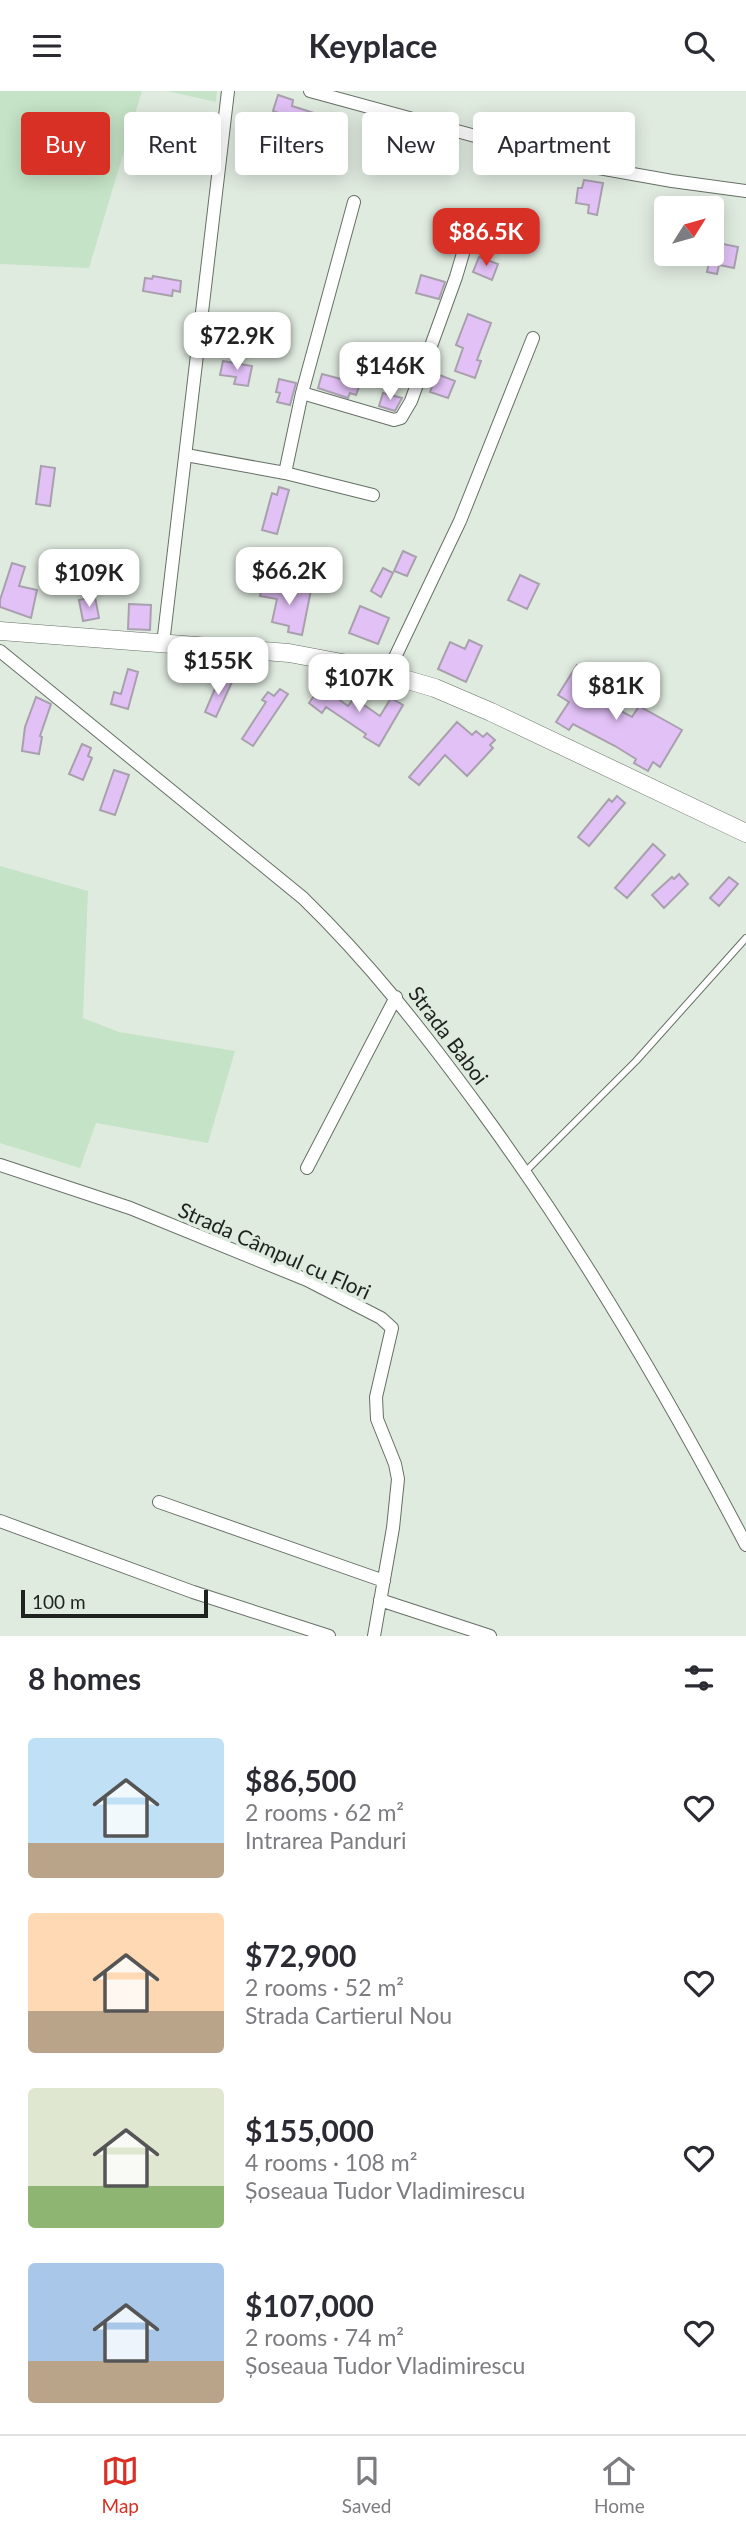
<!DOCTYPE html>
<meta charset="utf-8">
<style>
body{margin:0;font-family:Lato,sans-serif;background:#f7f7f7;color:#2b2b33;height:100vh;display:flex;flex-direction:column;font-size:26px;white-space:nowrap}
*{box-sizing:border-box;margin:0}
p{font-size:23px;color:#7c7c81}
.icon{flex:none;width:38px;height:38px;fill:none;stroke:currentColor;stroke-width:2;stroke-linecap:round;stroke-linejoin:round}
.map{position:relative;height:1545px;overflow:hidden}
.details{display:flex;flex-direction:column;background:#fff;flex:1}
.details>*{flex:none}
.hud{position:absolute;left:21px;top:21px;width:705px;height:63px;display:flex;gap:14px}
.needle{width:46px;rotate:53deg}
.tools{position:absolute;left:654px;top:105px;display:grid;gap:14px}
.tools a{display:grid;place-items:center;width:70px;height:70px;border-radius:7px;background:#fff;box-shadow:0 4px 18px #0003;font-size:35px}
.scale{position:absolute;left:21px;bottom:18px;width:187px;box-sizing:border-box;padding-left:7px;border:4px solid #1f231f;border-top:0;font-size:19px;line-height:24px;white-space:nowrap;color:#1f231f;-webkit-text-stroke:5px #e0ebe0;paint-order:stroke}
.price{position:absolute;translate:-50% -60px;padding:0 16px;border-radius:14px;background:#fff;color:#222;font-size:23px;line-height:46px;filter:drop-shadow(0 2px 4px #0008)}
.price::after{content:'';position:absolute;left:50%;top:42px;width:21px;height:16px;margin-left:-10px;background:inherit;clip-path:polygon(0 0,100% 0,50% 100%)}
.price.selected{background:#d93025;color:#fff}
ul{padding:0;list-style:none}
li{display:flex;align-items:center;gap:21px;height:175px;padding:0 28px}
li span{display:grid;place-items:center;flex:none;width:196px;height:140px;border-radius:7px;color:#555}
li>.icon{margin-inline-start:auto}
span .icon{width:84px;height:84px;fill:#fffc;stroke-width:1}
li b{font-size:30px}
h2{display:flex;justify-content:space-between;align-items:center;height:84px;padding:0 28px;font-size:30px}
.chip{padding:0 24px;border-radius:7px;background:#fff;box-shadow:0 4px 18px #0003;font-size:24px;line-height:63px}
.chip.selected{background:#d93025;color:#fff}
header{display:flex;justify-content:space-between;align-items:center;height:91px;padding:0 28px;background:#fff;font-size:32px;font-weight:700}
.menu{display:flex;justify-content:space-around;align-items:center;height:98px;border-top:2px solid #e1e1e2;background:#fff;font-size:19px;color:#7c7c81}
.menu a{display:grid;justify-items:center;gap:4px}
.menu .selected{color:#d93025}
.map>svg:first-child{display:block}
.green{fill:#c5e3c6}
.building{fill:#e2c1f7;stroke:#a8a1ad;stroke-width:2}
.lines{fill:none;stroke-linecap:round;stroke-linejoin:round}
.service-casing{stroke:#666f66;stroke-width:8}
.minor-casing{stroke:#666f66;stroke-width:14}
.secondary-casing{stroke:#666f66;stroke-width:19}
.service{stroke:#fff;stroke-width:6}
.minor{stroke:#fff;stroke-width:12}
.secondary{stroke:#fff;stroke-width:18}
.labels{text-anchor:middle;dominant-baseline:central;stroke-width:7;stroke-linejoin:round;paint-order:stroke}
.street-label{font-size:21px;fill:#1f231f;stroke:#e0ebe0}
</style>
<header><svg class="icon" aria-label="menu" viewBox="0 0 24 24"><path d="M4 6h16M4 12h16M4 18h16"/></svg>Keyplace<svg class="icon" aria-label="search" viewBox="0 0 24 24"><circle cx="10" cy="10" r="6"/><path d="M15 15l6 6"/></svg></header>
<div class="map">
<svg width="746" height="1545" viewBox="0 0 746 1545">
<rect width="100%" height="100%" fill="#e0ebe0"/>
<path class="green" d="M0,0H142L89,177L0,173Z
M167,0H217L216,11Z
M0,775L88,800L83,927L119,941L235,960L208,1052L96,1032L80,1077L0,1052Z"/>
<path class="building" d="M278,4L293,9L292,15L320,24L311,52L288,45L293,27L273,20Z
M173,54L195,58L196,55L210,58L206,77L170,70Z
M584,89L603,92L597,124L588,122L589,114L576,112L578,97H582Z
M713,151L738,156L734,177L719,174L717,183L707,181Z
M479,166L498,173L492,189L473,181Z
M421,184L445,191L439,208L416,202Z
M153,185L181,190L180,201L173,199L172,205L143,200L145,187L152,188Z
M468,223L491,232L477,269L481,270L475,287L455,280L463,257L456,254Z
M219,227L258,235L256,249L217,240Z
M223,270L252,275L248,295L234,293L236,286L220,284Z
M322,283L360,293L356,304L350,302L348,307L318,297Z
M437,283L455,290L448,307L430,301Z
M279,288L296,292L290,314L277,311L280,302L276,301Z
M383,302L402,307L395,320L379,315Z
M41,375L55,377L50,415L36,413Z
M279,396L289,399L277,443L262,439L272,402L277,404Z
M403,460L416,466L407,485L394,480Z
M12,472L25,476L19,495L37,499L31,527L0,516V509Z
M383,477L393,482L381,506L371,500Z
M520,484L539,493L527,518L508,509Z
M263,494L296,501L297,496L311,499L302,544L288,541L289,535L272,531L277,508L260,505Z
M95,506L99,527L83,530L79,509Z
M129,513L151,514L150,539L128,538Z
M360,515L389,527L378,553L349,542Z
M469,549L482,555L466,591L438,578L450,551L465,558Z
M577,574L600,589L591,604L632,626L639,615L682,639L660,676L653,671L648,680L634,672L636,668L615,655L573,633L569,639L556,631L569,611L558,604Z
M128,578L138,581L128,618L111,613L114,601L121,603Z
M220,586L232,591L216,626L205,621Z
M321,595L348,615L354,607L380,625L391,607L403,614L379,655L364,646L366,643L326,616L322,622L309,612Z
M280,598L288,603L253,655L242,648L266,611L262,609L268,601L274,605Z
M36,606L51,613L40,645L42,646L39,663L22,660L25,636Z
M457,631L472,644L476,640L483,646L487,642L495,649L490,654L493,657L467,685L445,664L419,694L409,686Z
M82,653L91,657L88,665L92,667L83,689L69,683Z
M114,679L129,684L115,724L100,719Z
M617,705L625,712L589,755L578,746L609,708L612,711Z
M653,753L665,764L627,807L615,797Z
M679,783L688,793L664,817L652,804L672,786L674,788Z
M729,786L738,793L719,815L710,807Z"/>
<g class="lines">
<defs>
<path id="service" d="M525,1081L636,970L746,847"/>
<path id="minor" d="M310,0L582,74L672,90L746,100
M302,302L394,329L401,327L411,310L456,186L469,142
M186,364L285,382L373,404
M285,382L302,302L354,111
M163,553L228,0
M0,560L303,807C370,872 425,943 480,1018C581,1156 667,1303 746,1454
M387,583L460,430L533,247
M0,1074L130,1117L307,1189L381,1227L392,1237L376,1306L377,1328L395,1373L398,1388L393,1437L374,1545
M307,1077L396,906
M159,1411L384,1490
M0,1430L193,1501L329,1545
M380,1509L490,1545"/>
<path id="secondary" d="M0,540L289,562L342,572L387,583L435,597L491,621L746,742"/>
</defs>
<use href="#service" class="service-casing"/>
<use href="#minor" class="minor-casing"/>
<use href="#secondary" class="secondary-casing"/>
<use href="#service" class="service"/>
<use href="#minor" class="minor"/>
<use href="#secondary" class="secondary"/>
</g>
<g class="labels">
<g class="street-label">
<text transform="translate(449 944) rotate(53)">Strada Baboi</text>
<text transform="translate(275 1159) rotate(24)">Strada Câmpul cu Flori</text>
</g>
</g>
</svg>
<div class="tools">
<a><svg class="needle" viewBox="-14 -14 28 28"><path d="M0-13l5 13h-10z" fill="#e53935"/><path d="M0 13l5-13h-10z" fill="#7c7c81"/></svg></a>
</div>
<div class="scale">100 m</div>
<b class="price selected" style="left:486px;top:177px">$86.5K</b>
<b class="price" style="left:237px;top:281px">$72.9K</b>
<b class="price" style="left:390px;top:311px">$146K</b>
<b class="price" style="left:289px;top:516px">$66.2K</b>
<b class="price" style="left:89px;top:518px">$109K</b>
<b class="price" style="left:218px;top:606px">$155K</b>
<b class="price" style="left:359px;top:623px">$107K</b>
<b class="price" style="left:616px;top:631px">$81K</b>
<div class="hud">
<a class="chip selected">Buy</a>
<a class="chip">Rent</a>
<a class="chip">Filters</a>
<a class="chip">New</a>
<a class="chip">Apartment</a>
</div>
</div>
<section class="details">
<h2>8 homes<svg class="icon" aria-label="filters" viewBox="0 0 24 24"><path d="M4 7h16M4 17h16"/><circle cx="9" cy="7" r="2"/><circle cx="15" cy="17" r="2"/></svg></h2>
<ul>
<li><span style="background:linear-gradient(#bfe0f5 75%,#b9a48a 0)"><svg class="icon" aria-label="home" viewBox="0 0 24 24"><path d="M3 11l9-7 9 7M6 9v11h12V9"/></svg></span><div><b>$86,500</b><p>2 rooms · 62 m²</p><p>Intrarea Panduri</p></div><svg class="icon" aria-label="heart" viewBox="0 0 24 24"><path d="M12 20l-8-8c-3-5 5-10 8-4 3-6 11-1 8 4z"/></svg></li>
<li><span style="background:linear-gradient(#ffd9b3 70%,#b9a48a 0)"><svg class="icon" aria-label="home" viewBox="0 0 24 24"><path d="M3 11l9-7 9 7M6 9v11h12V9"/></svg></span><div><b>$72,900</b><p>2 rooms · 52 m²</p><p>Strada Cartierul Nou</p></div><svg class="icon" aria-label="heart" viewBox="0 0 24 24"><path d="M12 20l-8-8c-3-5 5-10 8-4 3-6 11-1 8 4z"/></svg></li>
<li><span style="background:linear-gradient(#dfe7d0 70%,#8fb573 0)"><svg class="icon" aria-label="home" viewBox="0 0 24 24"><path d="M3 11l9-7 9 7M6 9v11h12V9"/></svg></span><div><b>$155,000</b><p>4 rooms · 108 m²</p><p>Șoseaua Tudor Vladimirescu</p></div><svg class="icon" aria-label="heart" viewBox="0 0 24 24"><path d="M12 20l-8-8c-3-5 5-10 8-4 3-6 11-1 8 4z"/></svg></li>
<li><span style="background:linear-gradient(#a9c7e8 70%,#b9a48a 0)"><svg class="icon" aria-label="home" viewBox="0 0 24 24"><path d="M3 11l9-7 9 7M6 9v11h12V9"/></svg></span><div><b>$107,000</b><p>2 rooms · 74 m²</p><p>Șoseaua Tudor Vladimirescu</p></div><svg class="icon" aria-label="heart" viewBox="0 0 24 24"><path d="M12 20l-8-8c-3-5 5-10 8-4 3-6 11-1 8 4z"/></svg></li>
</ul>
</section>
<nav class="menu">
<a class="selected"><svg class="icon" aria-label="map" viewBox="0 0 24 24"><path d="M3 6l6-2 6 2 6-2v14l-6 2-6-2-6 2zM9 4v14M15 6v14"/></svg>Map</a>
<a><svg class="icon" aria-label="saved" viewBox="0 0 24 24"><path d="M7 4h10v16l-5-4-5 4z"/></svg>Saved</a>
<a><svg class="icon" aria-label="home" viewBox="0 0 24 24"><path d="M3 11l9-7 9 7M6 9v11h12V9"/></svg>Home</a>
</nav>
